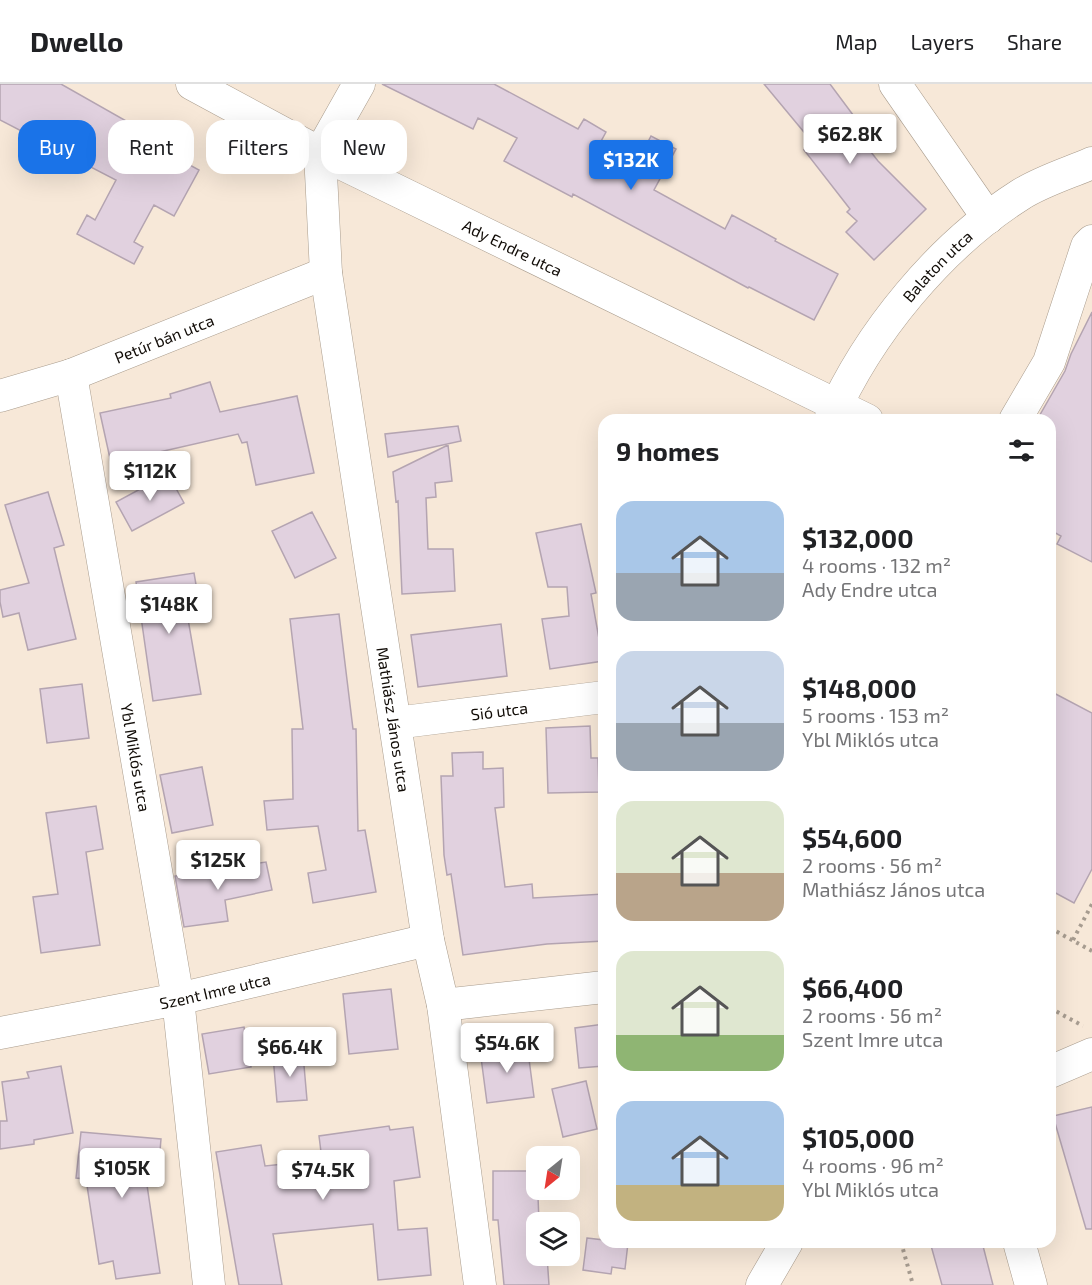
<!DOCTYPE html>
<meta charset="utf-8">
<style>
body{margin:0;font-family:"Exo 2",sans-serif;background:#f2f2f2;color:#202124;height:100vh;display:flex;flex-direction:column;font-size:22px;white-space:nowrap}
*{box-sizing:border-box;margin:0}
p{font-size:20px;color:#757577}
.icon{flex:none;width:33px;height:33px;fill:none;stroke:currentColor;stroke-width:2;stroke-linecap:round;stroke-linejoin:round}
.map{position:relative;flex:1;overflow:hidden}
.panel{position:absolute;left:598px;top:330px;width:458px;height:834px;display:flex;flex-direction:column;background:#fff;border-radius:18px;box-shadow:0 6px 24px #0002}
.panel>*{flex:none}
.hud{position:absolute;left:18px;top:36px;width:490px;height:54px;display:flex;gap:12px}
.needle{width:39px;rotate:210deg}
.fabs{position:absolute;left:526px;top:1062px;display:grid;gap:12px}
.fabs a{display:grid;place-items:center;width:54px;height:54px;border-radius:12px;background:#fff;box-shadow:0 6px 24px #0002;font-size:30px}
.price{position:absolute;translate:-50% -51px;padding:0 14px;border-radius:6px;background:#fff;color:#222;font-size:20px;line-height:39px;filter:drop-shadow(0 2px 3px #0008)}
.price::after{content:'';position:absolute;left:50%;top:36px;width:18px;height:14px;margin-left:-9px;background:inherit;clip-path:polygon(0 0,100% 0,50% 100%)}
.price.active{background:#1a73e8;color:#fff}
ul{padding:0;list-style:none}
li{display:flex;align-items:center;gap:18px;height:150px;padding:0 18px}
li span{display:grid;place-items:center;flex:none;width:168px;height:120px;border-radius:18px;color:#555}
li>.icon{margin-inline-start:auto}
span .icon{width:72px;height:72px;fill:#fffc;stroke-width:1}
li b{font-size:26px}
h2{display:flex;justify-content:space-between;align-items:center;height:72px;padding:0 18px;font-size:26px}
.tag{padding:0 21px;border-radius:18px;background:#fff;box-shadow:0 6px 24px #0002;font-size:21px;line-height:54px}
.tag.active{background:#1a73e8;color:#fff}
header{display:flex;align-items:center;gap:36px;box-sizing:border-box;height:84px;padding:0 30px;background:#fff;border-bottom:2px solid #e0e0e0}
header strong{font-size:28px}
nav{display:flex;gap:33px;margin-inline-start:auto;font-size:21px}
.map>svg:first-child{display:block}
.building{fill:#e1d1df;stroke:#b4a4b1;stroke-width:1.5}
.lines{fill:none;stroke-linecap:round;stroke-linejoin:round}
.minor-casing{stroke:#a99c8d;stroke-width:33}
.path{stroke:#a79c90;stroke-width:4;stroke-dasharray:3 4.5;stroke-linecap:butt}
.minor{stroke:#fff;stroke-width:32}
.labels{text-anchor:middle;dominant-baseline:central;stroke-width:4.5;stroke-linejoin:round;paint-order:stroke}
.street-label{font-size:16px;fill:#110c07;stroke:#fff}
</style>
<header>
<strong>Dwello</strong>
<nav><a>Map</a><a>Layers</a><a>Share</a></nav>
</header>
<div class="map">
<svg width="1092" height="1201" viewBox="0 0 1092 1201">
<rect width="100%" height="100%" fill="#f7e8d8"/>
<path class="building" d="M0,0H61L128,38L124,45L199,86L174,132L154,121L134,158L143,163L134,180L77,150L87,131L95,136L116,96L0,36Z
M382,0H494L578,45L584,35L606,48L599,61L636,81L651,52L676,65L654,106L725,145L732,131L776,155L775,157L838,190L814,236L749,203L748,204L573,110L572,113L504,77L517,54L478,34L473,45Z
M764,0H830L862,43L856,49L878,77L926,125L874,176L846,148L857,137L847,128L850,125L804,66L813,59Z
M1092,228V478L1057,460L1061,452L1050,446V336H1037L1065,287L1071,270Z
M210,298L220,328L297,312L314,389L256,401L247,358L242,359L238,350L111,379L100,329L171,314L170,310Z
M458,342L461,357L388,373L385,350Z
M448,361L452,397L435,399L436,413L426,414L428,465H453L455,507L402,510L398,417L396,418L393,388Z
M168,390L184,419L132,447L116,418Z
M48,408L64,461L54,464L76,555L28,566L19,529L3,533L0,518V506L29,499L5,421Z
M312,428L336,474L295,494L272,447Z
M581,440L596,509L591,510L603,577L550,585L542,535L569,532L567,503H548L536,449Z
M194,489L198,512L189,513L193,534L188,535L201,610L153,617L136,498Z
M339,530L353,645H356L358,747L365,746L376,808L313,819L308,789L326,786L318,742L267,746L264,717L293,715L292,645H303L290,535Z
M501,540L507,592L418,603L411,551Z
M82,600L89,654L47,659L40,605Z
M1050,607L1092,629V785L1074,819L1050,806Z
M590,642L591,674H598L599,708L548,709L546,644Z
M483,668V685L503,684L504,723L495,724L505,803L532,800L533,814L604,810V857L547,860L463,871L451,790L447,791L444,771L441,692H453L452,669Z
M202,683L213,741L172,749L160,691Z
M96,722L103,765L86,768L100,861L41,869L33,813L58,810L46,729Z
M266,778L272,806L225,816L228,837L184,843L175,792Z
M391,905L398,965L349,970L343,910Z
M604,940V982L579,984L575,944Z
M244,943L251,983L209,990L202,950Z
M527,960L534,1013L487,1019L480,966Z
M303,970L307,1016L277,1018L273,972Z
M61,982L73,1049L34,1056V1060L0,1065V1037H7L2,998L29,994L27,988Z
M586,997L597,1045L563,1053L552,1005Z
M1092,1023V1145H1086L1053,1032Z
M389,1042L390,1046L413,1043L420,1093L394,1097L398,1146L427,1144L431,1191L378,1196L373,1140L273,1150L282,1201H239L216,1068L261,1061L265,1082L322,1076L319,1052Z
M81,1048L161,1055L157,1102L147,1101L160,1189L116,1195L113,1177L99,1180L86,1095L76,1094Z
M493,1087H537L539,1138H537V1172H547L549,1201H504L498,1136H493Z
M587,1154L604,1156V1158L628,1159L625,1185L612,1183L611,1190L583,1186Z
M930,1158H982L993,1201H942Z"/>
<g class="lines">
<defs>
<g id="minor">
<path id="s1" d="M192,0L320,69L867,336"/>
<path id="s2" d="M359,0L320,69L326,189L428,856L443,921L480,1201"/>
<path d="M895,0L988,134"/>
<path id="s3" d="M71,291L178,915L209,1201"/>
<path id="s4" d="M0,312L71,291L326,189"/>
<path id="s5" d="M830,336C868,249 940,162 1020,111C1042,97 1069,89 1092,79"/>
<path d="M1015,336L1049,278L1087,162L1092,157"/>
<path id="s6" d="M395,639L604,613"/>
<path d="M443,921L604,903"/>
<path id="s7" d="M0,949L178,915L428,856"/>
<path d="M1050,988L1092,970"/>
<path d="M1019,1158L1031,1201"/>
<path d="M762,1201L787,1158"/>
</g>
</defs>
<use href="#minor" class="minor-casing"/>
<path class="path" d="M1050,844L1092,867
M1073,856L1092,820
M1050,924L1083,942
M901,1158L913,1201"/>
<use href="#minor" class="minor"/>
</g>
<g class="labels">
<g class="street-label">
<text stroke="none"><textPath href="#s1" startOffset="360">Ady Endre utca</textPath></text>
<text stroke="none"><textPath href="#s5" startOffset="189">Balaton utca</textPath></text>
<text stroke="none"><textPath href="#s4" startOffset="174">Petúr bán utca</textPath></text>
<text stroke="none"><textPath href="#s6" startOffset="105">Sió utca</textPath></text>
<text stroke="none"><textPath href="#s2" startOffset="651">Mathiász János utca</textPath></text>
<text stroke="none"><textPath href="#s3" startOffset="388">Ybl Miklós utca</textPath></text>
<text stroke="none"><textPath href="#s7" startOffset="219">Szent Imre utca</textPath></text>
</g>
</g>
</svg>
<div class="fabs">
<a><svg class="needle" viewBox="-14 -14 28 28"><path d="M0-13l5 13h-10z" fill="#e53935"/><path d="M0 13l5-13h-10z" fill="#757577"/></svg></a>
<a><svg class="icon" aria-label="layers" viewBox="0 0 24 24"><path d="M12 4l9 5-9 5-9-5zM3 14l9 5 9-5"/></svg></a>
</div>
<b class="price" style="left:850px;top:81px">$62.8K</b>
<b class="price active" style="left:631px;top:107px">$132K</b>
<b class="price" style="left:150px;top:418px">$112K</b>
<b class="price" style="left:169px;top:551px">$148K</b>
<b class="price" style="left:218px;top:807px">$125K</b>
<b class="price" style="left:507px;top:990px">$54.6K</b>
<b class="price" style="left:290px;top:994px">$66.4K</b>
<b class="price" style="left:122px;top:1115px">$105K</b>
<b class="price" style="left:323px;top:1117px">$74.5K</b>
<div class="hud">
<a class="tag active">Buy</a>
<a class="tag">Rent</a>
<a class="tag">Filters</a>
<a class="tag">New</a>
</div>
<section class="panel">
<h2>9 homes<svg class="icon" aria-label="filters" viewBox="0 0 24 24"><path d="M4 7h16M4 17h16"/><circle cx="9" cy="7" r="2"/><circle cx="15" cy="17" r="2"/></svg></h2>
<ul>
<li><span style="background:linear-gradient(#a9c7e8 60%,#9aa5b1 0)"><svg class="icon" aria-label="home" viewBox="0 0 24 24"><path d="M3 11l9-7 9 7M6 9v11h12V9"/></svg></span><div><b>$132,000</b><p>4 rooms · 132 m²</p><p>Ady Endre utca</p></div></li>
<li><span style="background:linear-gradient(#c9d6e8 60%,#9aa5b1 0)"><svg class="icon" aria-label="home" viewBox="0 0 24 24"><path d="M3 11l9-7 9 7M6 9v11h12V9"/></svg></span><div><b>$148,000</b><p>5 rooms · 153 m²</p><p>Ybl Miklós utca</p></div></li>
<li><span style="background:linear-gradient(#dfe7d0 60%,#b9a48a 0)"><svg class="icon" aria-label="home" viewBox="0 0 24 24"><path d="M3 11l9-7 9 7M6 9v11h12V9"/></svg></span><div><b>$54,600</b><p>2 rooms · 56 m²</p><p>Mathiász János utca</p></div></li>
<li><span style="background:linear-gradient(#dfe7d0 70%,#8fb573 0)"><svg class="icon" aria-label="home" viewBox="0 0 24 24"><path d="M3 11l9-7 9 7M6 9v11h12V9"/></svg></span><div><b>$66,400</b><p>2 rooms · 56 m²</p><p>Szent Imre utca</p></div></li>
<li><span style="background:linear-gradient(#a9c7e8 70%,#c2b280 0)"><svg class="icon" aria-label="home" viewBox="0 0 24 24"><path d="M3 11l9-7 9 7M6 9v11h12V9"/></svg></span><div><b>$105,000</b><p>4 rooms · 96 m²</p><p>Ybl Miklós utca</p></div></li>
</ul>
</section>
</div>
